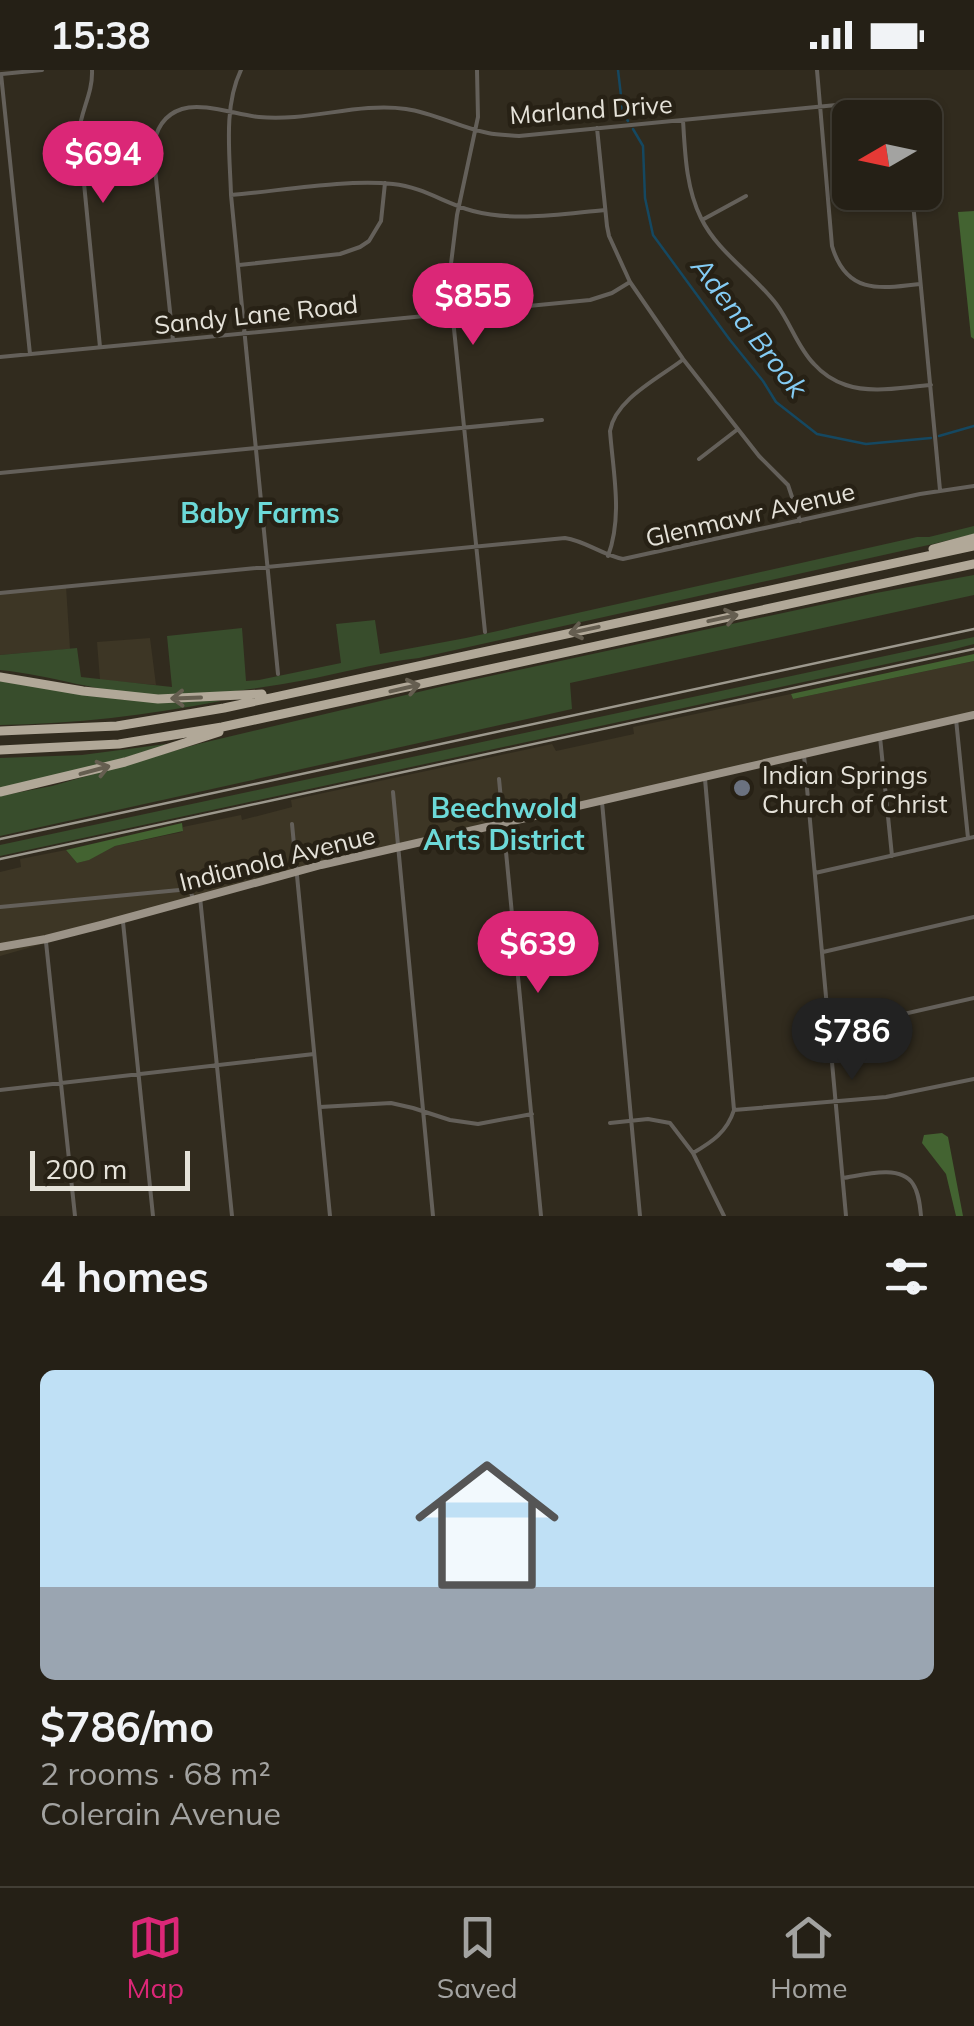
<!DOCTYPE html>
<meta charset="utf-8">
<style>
body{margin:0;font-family:Mulish,sans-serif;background:#2d281f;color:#f1f3f6;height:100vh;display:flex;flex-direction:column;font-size:38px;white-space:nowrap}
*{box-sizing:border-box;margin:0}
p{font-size:32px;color:#a3a3a1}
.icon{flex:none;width:55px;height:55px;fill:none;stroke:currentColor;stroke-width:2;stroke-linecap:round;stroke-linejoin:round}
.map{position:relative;height:1146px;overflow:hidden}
.panel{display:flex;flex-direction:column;background:#252016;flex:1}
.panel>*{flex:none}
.needle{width:65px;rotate:261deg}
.fabs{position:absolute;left:832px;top:30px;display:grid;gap:20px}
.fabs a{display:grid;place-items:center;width:110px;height:110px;border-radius:15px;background:#252016;box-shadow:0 2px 8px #0004,0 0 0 2px #423e35;font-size:50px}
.scale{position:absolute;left:30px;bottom:25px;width:160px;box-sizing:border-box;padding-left:10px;border:5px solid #e5e2d9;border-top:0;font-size:28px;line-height:35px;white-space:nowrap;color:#e5e2d9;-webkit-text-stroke:8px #272115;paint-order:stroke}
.price{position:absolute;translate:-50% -85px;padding:0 22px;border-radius:35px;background:#db2777;color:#fff;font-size:32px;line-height:65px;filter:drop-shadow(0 2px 5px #0008)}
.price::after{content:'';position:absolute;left:50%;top:60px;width:30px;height:22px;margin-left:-15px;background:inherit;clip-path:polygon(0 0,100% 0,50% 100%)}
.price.selected{background:#222;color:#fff}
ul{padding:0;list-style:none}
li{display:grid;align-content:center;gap:20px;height:530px;padding:0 40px}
li span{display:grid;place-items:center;height:310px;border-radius:15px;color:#555}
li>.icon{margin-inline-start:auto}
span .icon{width:180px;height:180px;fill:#fffc;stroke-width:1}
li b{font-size:42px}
h2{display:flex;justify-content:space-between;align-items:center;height:120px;padding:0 40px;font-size:42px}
.status{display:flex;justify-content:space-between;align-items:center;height:70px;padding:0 50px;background:#252016;direction:ltr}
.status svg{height:28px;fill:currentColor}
.dock{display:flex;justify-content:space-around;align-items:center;height:140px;border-top:2px solid #423e35;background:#252016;font-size:28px;color:#a3a3a1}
.dock a{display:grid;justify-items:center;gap:5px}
.dock .selected{color:#db2777}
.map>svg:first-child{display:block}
.commercial{fill:#3d3625}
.green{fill:#384d2c}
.forest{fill:#436331}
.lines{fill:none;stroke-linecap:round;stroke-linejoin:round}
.stream{stroke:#154861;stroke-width:2.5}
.street{stroke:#64605a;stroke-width:4}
.primary{stroke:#9b9387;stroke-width:8}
.highway{stroke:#b1a898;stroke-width:9}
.rail{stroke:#9c988d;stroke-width:2.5}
.oneway{stroke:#655e50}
.worship-dot{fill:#6b7280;stroke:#272115;stroke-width:4}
.labels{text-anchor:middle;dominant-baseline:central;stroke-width:9;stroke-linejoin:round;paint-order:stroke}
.street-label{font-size:25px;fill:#e5e2d9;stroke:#272115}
.poi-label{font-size:25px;fill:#e5e2d9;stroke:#272115;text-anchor:start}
.water-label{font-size:28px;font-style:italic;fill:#84ccf4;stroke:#272115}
.neighbourhood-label{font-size:28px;font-weight:bold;fill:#6cd9d8;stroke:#272115}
</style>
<div class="status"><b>15:38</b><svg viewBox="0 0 49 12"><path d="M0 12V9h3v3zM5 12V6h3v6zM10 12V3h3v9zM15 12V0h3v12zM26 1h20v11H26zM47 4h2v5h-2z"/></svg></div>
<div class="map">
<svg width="974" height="1146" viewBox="0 0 974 1146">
<rect width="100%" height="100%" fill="#312b1e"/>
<path class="commercial" d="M66,516L70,579L0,585V523Z
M150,568L156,615L100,610L97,572Z
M974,591V645L298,801L0,886V802L21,797L20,789L66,780L77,793L88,790L115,776L182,762L183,757L241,745L242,750L292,737L291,730L552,674L556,681L634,664L633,657L791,624L793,629Z"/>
<path class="green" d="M974,456V464L933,474L419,588C373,593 328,607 283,614C240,621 195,627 152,625C100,623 51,605 0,600V585L77,578L81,607L172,617L167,566L242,558L246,611L259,610L341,593L336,554L375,550L380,584L466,568L917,467H929Z
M974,505V525L570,613L572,639L0,766V726L52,716L198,674L444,616L876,523Z
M974,567V574L951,580L0,786V775Z
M0,611L125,630L221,631C148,645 75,654 0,655Z
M166,674V676L60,706L0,719V688L82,685Z"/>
<path class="forest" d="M974,141V269L971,267L958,142Z
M974,584V591L793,629L791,624Z
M182,753L183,761L115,776L89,790L77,793L66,780Z
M942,1063L948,1067L963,1146H956L946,1104L922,1073L924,1065Z"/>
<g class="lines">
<path class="stream" d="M618,0L623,43L628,51
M633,59L643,76L645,128L653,165L730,270L763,311L776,332L817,364L866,374L931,368
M939,366L974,356"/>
<path class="street" d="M92,0C93,23 81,40 79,62L100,277
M241,0C223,37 230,86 231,125L278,604
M477,0L478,47L457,145L449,210L485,562
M817,0L832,176C846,224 879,219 920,214
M1,4L30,284
M2,4L42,0
M683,50C685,83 686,118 701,148C718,183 754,204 777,235C791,254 798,278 814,294C822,303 834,311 846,315C872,324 903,317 931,315
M597,58L607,156L609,166L630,212L683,289L759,386L788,415L800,451
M912,122L940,420
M231,125C280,121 345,109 393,114C423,117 446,134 473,141C516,152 561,144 605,140
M702,150L746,126
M239,195L340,184L360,177L369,171L381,151L385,113
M173,270L153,80C155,61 163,45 182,39C203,32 237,45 259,47C308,52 358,32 406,39C435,43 460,58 488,63C498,65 509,65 519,66L857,33L872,35L894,48
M0,287L590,230L612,223L630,212
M699,389L738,359
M0,403L542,350
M608,486C623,446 613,402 610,361C615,330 657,309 681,291
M0,523L565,468C586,471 602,485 623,489L920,424L974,416
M956,649L968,768
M880,667L892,786
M804,685L846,1146
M499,709L541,1146
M393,722L433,1146
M602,732L640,1146
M292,754L330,1146
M815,803L974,767
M190,819L204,816
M200,827L232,1146
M0,837L190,819L193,829
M123,852L153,1146
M46,872L75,1146
M823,882L974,847
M829,961L974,928
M0,1020L314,984
M320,1037L391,1033L413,1038L450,1050L478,1054L532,1044
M734,1040L886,1027L974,1009
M610,1053L648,1049L670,1053L693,1083L724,1146
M693,1083C712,1072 727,1062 734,1040L705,709
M843,1108C863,1105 900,1094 913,1114C919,1123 920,1136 921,1146"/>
<path class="primary" d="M0,877L46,869L101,855L321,795L974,645"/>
<path class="highway" d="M933,479L974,468
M0,607L83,621L158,629L262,624
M0,661L117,656L224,638L974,476
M0,680L119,674L222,657L974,494
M0,722L125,692L219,662"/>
<path class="rail" d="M0,769L974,559
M0,789L974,579"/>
</g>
<defs><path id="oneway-shaft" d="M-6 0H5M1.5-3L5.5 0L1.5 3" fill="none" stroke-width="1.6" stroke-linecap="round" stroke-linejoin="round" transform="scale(2.5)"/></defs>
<g class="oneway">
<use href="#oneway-shaft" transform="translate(723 548) rotate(-12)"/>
<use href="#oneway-shaft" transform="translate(584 560) rotate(168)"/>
<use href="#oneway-shaft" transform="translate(405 618) rotate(-13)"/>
<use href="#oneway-shaft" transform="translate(186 628) rotate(178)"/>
<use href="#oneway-shaft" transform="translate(95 700) rotate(-15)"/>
</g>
<circle class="worship-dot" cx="742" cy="718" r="10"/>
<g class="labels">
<g class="street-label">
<text transform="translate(591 39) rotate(-4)">Marland Drive</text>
<text transform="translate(256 244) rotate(-6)">Sandy Lane Road</text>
<text transform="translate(750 444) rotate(-13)">Glenmawr Avenue</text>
<text transform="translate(277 788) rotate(-14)">Indianola Avenue</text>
</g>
<g class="poi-label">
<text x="762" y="704">Indian Springs<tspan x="762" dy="29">Church of Christ</tspan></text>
</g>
<g class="water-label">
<text transform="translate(750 257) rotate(52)">Adena Brook</text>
</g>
<g class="neighbourhood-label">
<text x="260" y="442">Baby Farms</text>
<text x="504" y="737">Beechwold<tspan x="504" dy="32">Arts District</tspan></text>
</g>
</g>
</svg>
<div class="fabs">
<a><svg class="needle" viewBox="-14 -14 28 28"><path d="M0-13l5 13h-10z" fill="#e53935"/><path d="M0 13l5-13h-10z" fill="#a3a3a1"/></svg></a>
</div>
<div class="scale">200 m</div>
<b class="price" style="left:103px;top:136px">$694</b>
<b class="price" style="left:473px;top:278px">$855</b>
<b class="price" style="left:538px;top:926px">$639</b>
<b class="price selected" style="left:852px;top:1013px">$786</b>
</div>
<section class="panel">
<h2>4 homes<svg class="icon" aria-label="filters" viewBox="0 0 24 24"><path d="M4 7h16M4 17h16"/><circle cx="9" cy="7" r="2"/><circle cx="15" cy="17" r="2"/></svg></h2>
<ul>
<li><span style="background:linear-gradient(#bfe0f5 70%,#9aa5b1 0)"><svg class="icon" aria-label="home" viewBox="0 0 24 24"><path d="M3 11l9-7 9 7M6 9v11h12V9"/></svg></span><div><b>$786/mo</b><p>2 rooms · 68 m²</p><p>Colerain Avenue</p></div></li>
</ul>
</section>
<nav class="dock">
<a class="selected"><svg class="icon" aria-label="map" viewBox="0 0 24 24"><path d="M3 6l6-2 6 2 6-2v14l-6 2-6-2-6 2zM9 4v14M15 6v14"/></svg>Map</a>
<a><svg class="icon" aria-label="saved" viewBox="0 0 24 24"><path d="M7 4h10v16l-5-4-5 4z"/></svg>Saved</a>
<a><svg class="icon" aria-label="home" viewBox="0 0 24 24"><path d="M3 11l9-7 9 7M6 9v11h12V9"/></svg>Home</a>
</nav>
